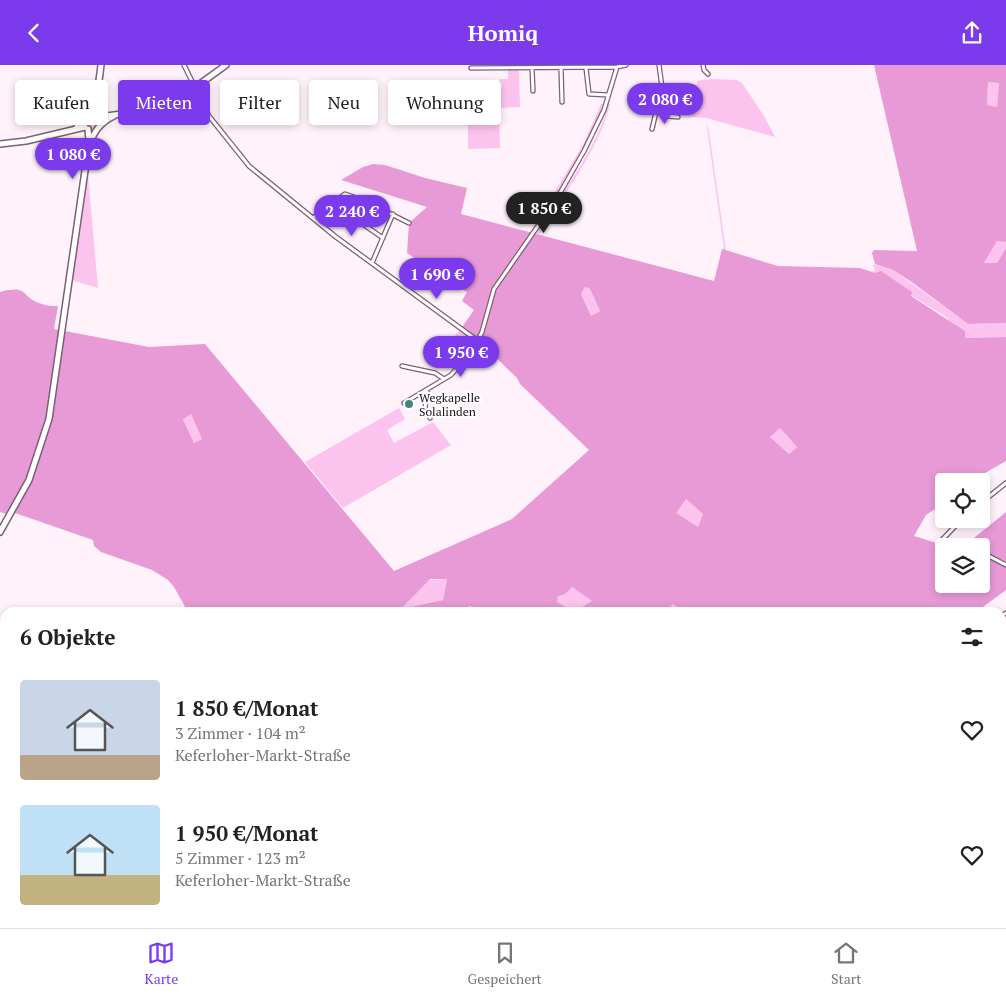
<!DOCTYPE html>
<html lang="de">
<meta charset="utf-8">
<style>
body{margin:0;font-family:"PT Serif",serif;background:#f6f6f6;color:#222;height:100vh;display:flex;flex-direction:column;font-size:19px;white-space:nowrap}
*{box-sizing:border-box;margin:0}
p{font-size:16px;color:#767676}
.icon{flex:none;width:28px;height:28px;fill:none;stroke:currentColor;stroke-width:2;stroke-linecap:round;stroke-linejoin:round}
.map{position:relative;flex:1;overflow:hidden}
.panel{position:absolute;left:0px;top:542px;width:1006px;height:321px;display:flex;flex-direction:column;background:#fff;border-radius:15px 15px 0 0;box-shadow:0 2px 8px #0003}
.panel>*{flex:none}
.banner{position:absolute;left:15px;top:15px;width:500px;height:45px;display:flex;gap:10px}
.buttons{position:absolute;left:935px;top:408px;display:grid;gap:10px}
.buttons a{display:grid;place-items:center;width:55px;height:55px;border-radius:5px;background:#fff;box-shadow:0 2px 8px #0003;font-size:25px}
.price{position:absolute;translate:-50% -42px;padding:0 11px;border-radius:18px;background:#7c3aed;color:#fff;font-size:16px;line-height:32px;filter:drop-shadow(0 1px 2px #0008)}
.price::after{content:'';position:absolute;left:50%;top:30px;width:15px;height:11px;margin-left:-8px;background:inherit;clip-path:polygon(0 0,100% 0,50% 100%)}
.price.active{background:#222;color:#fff}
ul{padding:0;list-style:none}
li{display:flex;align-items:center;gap:15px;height:125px;padding:0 20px}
li span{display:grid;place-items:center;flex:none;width:140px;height:100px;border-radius:5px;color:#555}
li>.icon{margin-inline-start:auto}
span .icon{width:60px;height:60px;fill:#fffc;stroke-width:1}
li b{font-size:21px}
h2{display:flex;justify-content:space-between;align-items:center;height:60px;padding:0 20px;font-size:21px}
.pill{padding:0 18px;border-radius:5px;background:#fff;box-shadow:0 2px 8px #0003;font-size:18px;line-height:45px}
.pill.active{background:#7c3aed;color:#fff}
header{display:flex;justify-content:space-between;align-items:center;height:65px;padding:0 20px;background:#7c3aed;color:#fff;font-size:22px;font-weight:700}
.tab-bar{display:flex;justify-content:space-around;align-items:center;height:70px;border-top:1px solid #e0e0e0;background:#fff;font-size:14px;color:#767676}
.tab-bar a{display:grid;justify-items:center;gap:2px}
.tab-bar .active{color:#7c3aed}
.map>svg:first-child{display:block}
.built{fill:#fae3f4}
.green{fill:#fdc3ef}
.forest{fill:#e79ad6;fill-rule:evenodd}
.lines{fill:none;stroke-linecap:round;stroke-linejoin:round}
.minor-casing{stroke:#7c6075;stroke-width:5.5}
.major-casing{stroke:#7c6075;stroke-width:8}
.minor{stroke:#fff;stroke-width:3}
.major{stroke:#fff;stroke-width:5}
.major-bridge-casing{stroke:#7c6075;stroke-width:8;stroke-linecap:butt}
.major-bridge{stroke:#fff;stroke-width:5}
.poi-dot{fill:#40867c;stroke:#fff;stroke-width:2}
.labels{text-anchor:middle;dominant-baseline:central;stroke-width:4;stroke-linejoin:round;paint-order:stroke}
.poi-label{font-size:12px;fill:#190e16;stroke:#fff;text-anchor:start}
</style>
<header><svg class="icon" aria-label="back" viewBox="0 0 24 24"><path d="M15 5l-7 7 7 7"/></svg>Homiq<svg class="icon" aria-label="share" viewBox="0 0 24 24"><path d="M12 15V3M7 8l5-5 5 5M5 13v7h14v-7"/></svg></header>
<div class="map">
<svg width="1006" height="863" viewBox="0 0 1006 863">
<rect width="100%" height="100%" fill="#fff2fb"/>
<path class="built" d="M1,570L5,572V609L0,611Z"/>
<path class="green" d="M508,3L519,4L520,42L499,43L500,83L468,84V43L499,42V14H508Z
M711,14L737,15L742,18L764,51L775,72L706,53L681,51L684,37L683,24L687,20L697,19V16Z
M988,17L999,18L997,42L987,40Z
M601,39H604L585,82L560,127L530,167L583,80Z
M607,39H610C599,85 563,130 539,170L536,169C556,137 604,73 607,39Z
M86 57a7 7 0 1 1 14 0a7 7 0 1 1-14 0Z
M706,56L709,67L726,186L722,184L724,183Z
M87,98L98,223L71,215Z
M997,176L1006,177V183L997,198H984Z
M873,199L893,205L968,259L1006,258V272L965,273L945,251L875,208L869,207L875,206Z
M585,222L590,224L600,246L591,251L581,229Z
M460,265L475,277L470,287L452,274Z
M399,343L405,354L387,365L394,378L433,357L451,380L343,443L305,397Z
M191,349L202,374L194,378L183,353Z
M780,363L797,382L789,389L769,371Z
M686,434L703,449L698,462L675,448Z
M447,514L443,535L401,544L428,515Z
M572,522L593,536L577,545L566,542L557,537L558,531Z
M673,538L686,547L663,548Z
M5,751V779L0,772V754Z
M342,859H392V863H336Z"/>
<path class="forest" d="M874,0H1006V177L997,176L984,198H997L1006,183V258L968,259L913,218L893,205L875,199L872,188L874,185L917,186ZM988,17L999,18L997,42L987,40Z
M373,99L385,100L425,113L467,123L461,149L714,216L722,184L778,201L860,203L875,208L881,206L912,227L911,231L965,266V273L1006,272V396L971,416H944V438L926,450L914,471L947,481H944V519H981V481H964L1006,447V525L976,547L686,548L673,539L663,548H595L588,545L587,547L568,548L562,545L558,548H472L471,541L445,548L188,547L174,522L168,515L152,505L101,487L94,481L93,475L15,448L6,449L0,447V227C30,219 20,233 42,239C47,241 53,241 58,241L54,264L149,282L205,279L394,506L512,454L589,385L520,319L517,313L480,277L462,262L474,245L462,236L467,227L407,188L409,158L427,142L341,115L363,102ZM585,222L590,224L600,246L591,251L581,229ZM191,349L202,374L194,378L183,354ZM780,363L797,382L789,389L770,372ZM686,434L703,449L698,462L676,448ZM430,514H447L443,535L401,544ZM572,522L592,536L577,545L566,542L557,537L558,531L565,529Z
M1006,571V863H967L963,859H1001V573Z
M291,859H342L336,863H294Z"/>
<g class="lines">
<defs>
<path id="minor" d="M184,0L209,51L249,101L336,172L478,276
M703,0L704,5L708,9
M471,3L617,2L626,0
M532,3L533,26
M561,3L562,37
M586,3L589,29L608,30
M657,46L667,51L678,52
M652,64L662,22L659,0
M313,153L345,129L365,136L409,158
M354,153L383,173
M372,198L393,149
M402,301L435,308L444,314
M427,326L425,344L430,353
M404,338L451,310L473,285L482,267L494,224L556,135L584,86L604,45L617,2
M981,438L1006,418
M959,481L940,477L962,454
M981,487L1006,500
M1001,551L1006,548
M0,564L5,561
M0,799L5,806
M0,851L7,863
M77,859L78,863
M106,859L107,863
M175,859L176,863
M216,859L217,863
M269,859L271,863
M415,859L424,863
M651,859L655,863
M717,859L722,863
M748,859L752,863
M836,859L848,863
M890,859L905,863
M962,859L964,861
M34,863L52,859
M477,863L482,859
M526,863L531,859
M573,863L577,859
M626,863L630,859
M677,863L682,859
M732,863L736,859
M875,863L880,859
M932,863L936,859"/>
<path id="major" d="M197,21L226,0
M99,51C130,51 165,38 192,23
M77,62C97,49 98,23 101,0
M88,64L89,76
M0,79L26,76L85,62
M0,467L29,415L49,354L88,85C92,69 99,58 114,51"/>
</defs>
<use href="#minor" class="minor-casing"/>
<use href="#major" class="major-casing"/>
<use href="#minor" class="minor"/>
<use href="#major" class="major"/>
<defs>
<path id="major-bridge" d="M192,23L197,21"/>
</defs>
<use href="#major-bridge" class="major-bridge-casing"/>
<use href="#major-bridge" class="major-bridge"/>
</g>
<circle class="poi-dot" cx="409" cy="339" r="5"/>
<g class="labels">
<g class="poi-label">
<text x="419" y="332">Wegkapelle<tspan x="419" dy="14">Solalinden</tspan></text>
</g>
</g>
</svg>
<div class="buttons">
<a><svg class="icon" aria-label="locate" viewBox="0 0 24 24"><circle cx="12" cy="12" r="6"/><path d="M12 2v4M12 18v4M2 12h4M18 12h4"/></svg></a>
<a><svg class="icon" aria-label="layers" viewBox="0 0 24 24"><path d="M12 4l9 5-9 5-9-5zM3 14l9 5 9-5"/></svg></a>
</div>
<b class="price" style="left:665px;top:60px">2 080 €</b>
<b class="price" style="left:73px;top:115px">1 080 €</b>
<b class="price active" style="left:544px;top:169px">1 850 €</b>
<b class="price" style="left:352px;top:172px">2 240 €</b>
<b class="price" style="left:437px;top:235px">1 690 €</b>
<b class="price" style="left:461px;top:313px">1 950 €</b>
<div class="banner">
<a class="pill">Kaufen</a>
<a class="pill active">Mieten</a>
<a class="pill">Filter</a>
<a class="pill">Neu</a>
<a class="pill">Wohnung</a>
</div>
<section class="panel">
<h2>6 Objekte<svg class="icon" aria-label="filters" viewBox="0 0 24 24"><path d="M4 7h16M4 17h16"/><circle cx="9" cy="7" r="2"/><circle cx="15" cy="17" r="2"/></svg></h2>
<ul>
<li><span style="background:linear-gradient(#c9d6e8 75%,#b9a48a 0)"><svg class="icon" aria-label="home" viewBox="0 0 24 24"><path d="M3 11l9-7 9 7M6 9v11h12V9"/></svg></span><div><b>1 850 €/Monat</b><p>3 Zimmer · 104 m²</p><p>Keferloher-Markt-Straße</p></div><svg class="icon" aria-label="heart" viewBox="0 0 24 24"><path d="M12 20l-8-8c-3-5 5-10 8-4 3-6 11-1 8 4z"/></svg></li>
<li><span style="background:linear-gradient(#bfe0f5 70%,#c2b280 0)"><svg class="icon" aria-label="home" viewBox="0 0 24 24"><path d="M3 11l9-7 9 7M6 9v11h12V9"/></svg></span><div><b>1 950 €/Monat</b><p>5 Zimmer · 123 m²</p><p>Keferloher-Markt-Straße</p></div><svg class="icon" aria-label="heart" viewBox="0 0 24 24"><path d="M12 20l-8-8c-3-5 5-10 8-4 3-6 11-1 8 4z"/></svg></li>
</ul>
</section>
</div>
<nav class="tab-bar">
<a class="active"><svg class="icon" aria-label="map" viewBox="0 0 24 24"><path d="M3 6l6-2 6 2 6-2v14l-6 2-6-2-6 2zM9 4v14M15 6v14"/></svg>Karte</a>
<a><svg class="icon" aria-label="saved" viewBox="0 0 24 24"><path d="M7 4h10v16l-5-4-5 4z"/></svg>Gespeichert</a>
<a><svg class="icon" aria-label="home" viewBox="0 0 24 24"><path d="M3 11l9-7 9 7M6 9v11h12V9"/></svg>Start</a>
</nav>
